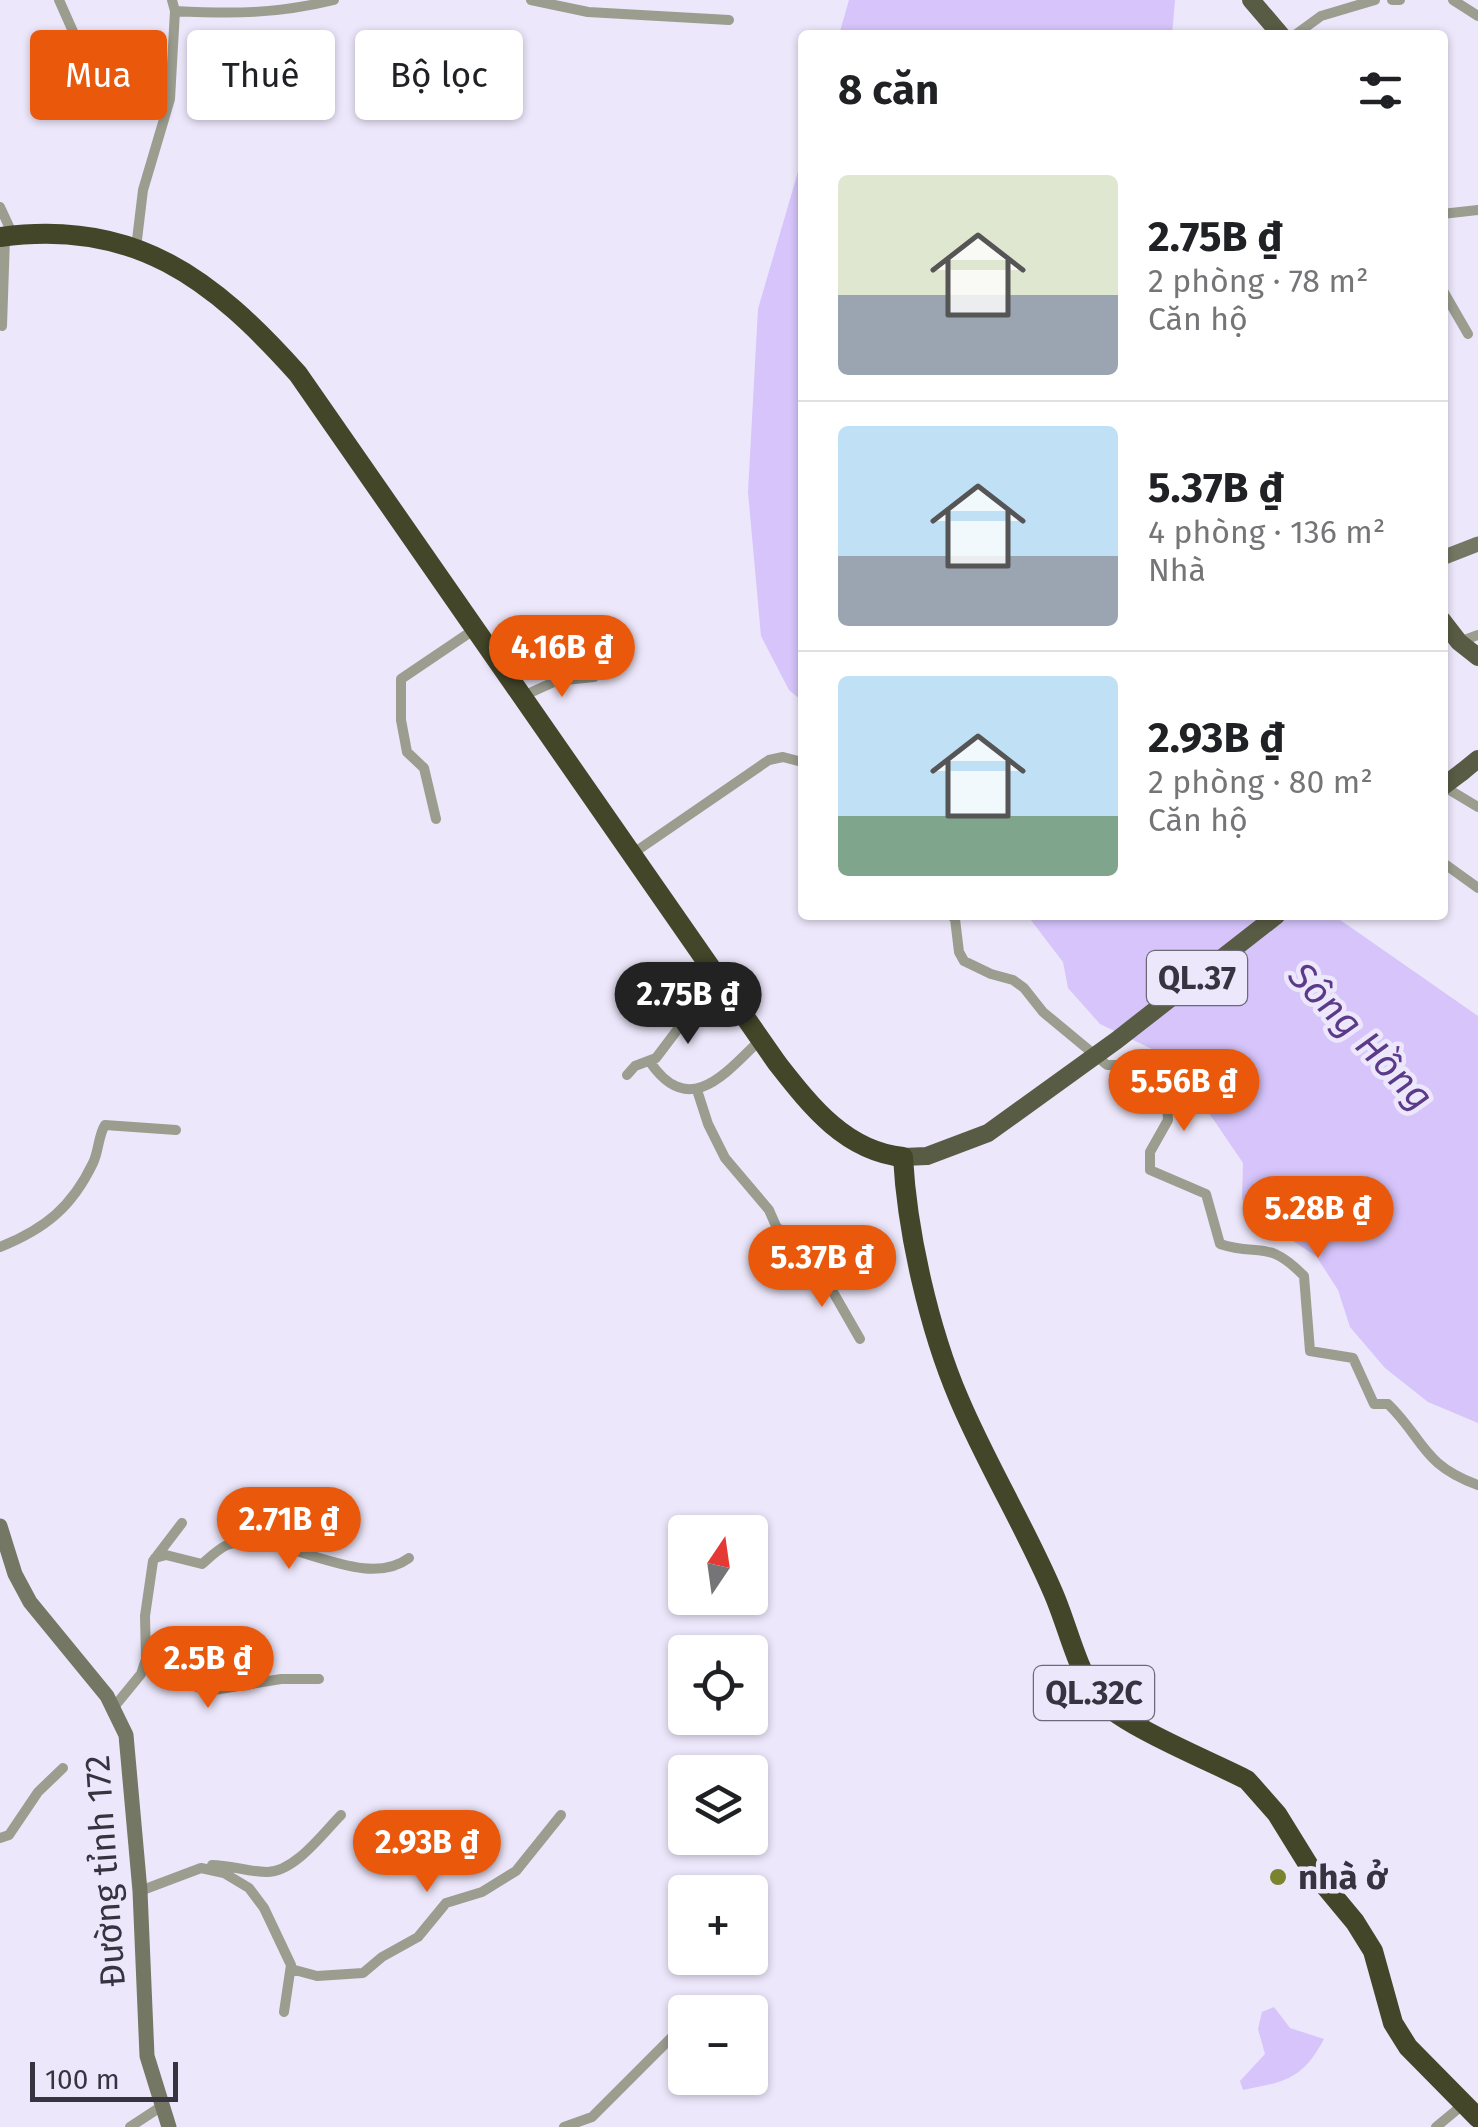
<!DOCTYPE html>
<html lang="vi">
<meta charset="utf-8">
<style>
body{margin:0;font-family:"Fira Sans",sans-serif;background:#f2f2f2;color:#202124;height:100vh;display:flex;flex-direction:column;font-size:38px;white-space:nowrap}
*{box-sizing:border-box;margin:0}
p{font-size:32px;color:#757577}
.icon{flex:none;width:55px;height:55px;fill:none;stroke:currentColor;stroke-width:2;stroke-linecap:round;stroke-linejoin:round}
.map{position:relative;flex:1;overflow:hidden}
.details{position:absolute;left:798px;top:30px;width:650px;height:890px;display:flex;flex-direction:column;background:#fff;border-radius:10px;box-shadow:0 2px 8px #0004}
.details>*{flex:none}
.top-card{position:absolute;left:30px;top:30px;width:618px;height:90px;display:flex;gap:20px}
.needle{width:65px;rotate:13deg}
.fabs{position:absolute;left:668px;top:1515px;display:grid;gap:20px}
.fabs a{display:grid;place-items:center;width:100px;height:100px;border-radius:10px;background:#fff;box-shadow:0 2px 8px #0004;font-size:50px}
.scale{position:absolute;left:30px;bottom:25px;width:148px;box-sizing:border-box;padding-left:10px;border:5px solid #373340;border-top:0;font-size:28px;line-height:35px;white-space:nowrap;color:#373340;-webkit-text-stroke:8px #ede7fb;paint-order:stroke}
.price{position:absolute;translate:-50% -85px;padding:0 22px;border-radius:35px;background:#ea580c;color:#fff;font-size:32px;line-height:65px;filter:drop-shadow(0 2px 5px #0008)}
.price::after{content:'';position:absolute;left:50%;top:60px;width:30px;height:22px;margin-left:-15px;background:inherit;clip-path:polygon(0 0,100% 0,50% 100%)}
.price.active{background:#222;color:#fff}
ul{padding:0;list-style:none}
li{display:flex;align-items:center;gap:30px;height:250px;padding:0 40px}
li+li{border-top:2px solid #e0e0e0}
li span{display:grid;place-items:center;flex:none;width:280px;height:200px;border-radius:10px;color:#555}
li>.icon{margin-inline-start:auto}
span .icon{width:120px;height:120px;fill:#fffc;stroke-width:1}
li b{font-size:42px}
h2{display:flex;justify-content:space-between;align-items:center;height:120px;padding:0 40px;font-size:42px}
.tag{padding:0 35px;border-radius:10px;background:#fff;box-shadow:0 2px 8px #0004;font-size:35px;line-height:90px}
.tag.active{background:#ea580c;color:#fff}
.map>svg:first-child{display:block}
.water{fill:#d6c4fb}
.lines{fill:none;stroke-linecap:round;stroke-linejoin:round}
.street{stroke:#9b9d8f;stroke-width:10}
.secondary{stroke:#747763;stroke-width:15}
.primary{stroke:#595c44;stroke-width:18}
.highway{stroke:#434629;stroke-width:20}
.primary-bridge{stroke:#595c44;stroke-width:18}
.poi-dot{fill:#7c832f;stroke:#ede7fb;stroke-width:4}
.labels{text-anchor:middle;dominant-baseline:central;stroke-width:9;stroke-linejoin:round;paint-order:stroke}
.shield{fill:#ede7fb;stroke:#6e6978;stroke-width:2.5}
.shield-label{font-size:32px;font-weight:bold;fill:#373340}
.street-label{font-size:35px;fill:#373340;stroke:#ede7fb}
.poi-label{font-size:35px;font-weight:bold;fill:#373340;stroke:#ede7fb;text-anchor:start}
.water-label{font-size:38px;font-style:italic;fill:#5a3a89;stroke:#ede7fb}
</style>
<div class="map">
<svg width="1478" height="2127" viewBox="0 0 1478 2127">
<rect width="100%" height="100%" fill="#ede7fb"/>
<path class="water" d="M849,0H1175L1172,35H839Z
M802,158V701L789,690L761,636L748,492L758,309Z
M1027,915H1333L1478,1016V1423L1428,1402L1385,1368L1350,1327L1338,1290L1316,1256L1253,1215L1242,1199L1243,1163L1188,1082L1154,1050L1100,1024L1068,988L1063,962Z
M1274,2007L1290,2028L1324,2039C1303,2079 1285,2082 1243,2090L1240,2081L1265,2054L1258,2029L1262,2012Z"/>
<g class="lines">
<path class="street" d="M59,0L75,36
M531,0L588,12L729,20
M1392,0H1400
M1453,0L1478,16
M175,11C232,14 277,14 334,0
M1295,35L1321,16L1375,0
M0,207L13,235
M1442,214L1478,210
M136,248L143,190L170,99L175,11L172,0
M1442,289L1468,334
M2,326L5,238
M1459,642L1478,635
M523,696L556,681L594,677
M1443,786L1478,807
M436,819L424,768L407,752L401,720V679L475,629
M632,854L769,760L783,757L802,762
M1442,862L1478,888
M951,915L955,919L959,952L964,961L991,974L1013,980L1024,988L1043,1012L1107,1065H1138L1149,1074L1167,1104L1168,1120L1150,1152V1170L1206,1194L1220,1244C1259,1257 1267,1238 1304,1276L1310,1351L1353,1358L1374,1404H1388C1424,1439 1422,1465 1478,1485
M650,1062C689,1119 725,1074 760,1040
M627,1075L635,1066L656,1058L687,1017L726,990
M697,1090L708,1124L725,1158L769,1210L776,1226L825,1278L860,1339
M0,1247C45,1229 72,1207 93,1163C99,1151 98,1136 105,1125L176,1130
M155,1558L166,1555L202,1564C209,1558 218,1549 227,1545C280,1527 361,1594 409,1558
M144,1666L208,1691L281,1679H319
M114,1707L141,1674L146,1659L145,1616L153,1561L182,1523
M0,1838L9,1835L38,1792L63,1768
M212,1865C230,1865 249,1872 267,1872C295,1872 323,1833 341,1815
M140,1891L201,1868L224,1873L249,1888L264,1908L291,1965L284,2012
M291,1969L317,1976L363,1973L382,1957L418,1937L446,1903L482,1892L516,1871L561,1815
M130,2127L162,2106
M564,2127L592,2117L681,2028
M1436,2127L1465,2103"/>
<path class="secondary" d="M1442,558L1478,544
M0,1526L15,1574L30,1602L107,1696L126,1735L140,1891L147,2056L169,2127"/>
<path class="primary" d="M1251,0L1281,35
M1442,620L1459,642L1478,657
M1462,772L1478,759
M903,1157L927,1156L988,1133L1117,1040L1277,915"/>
<path class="highway" d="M0,237C134,218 213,279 298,374L777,1063C810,1105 845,1151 903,1157C907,1232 929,1329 959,1399C987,1465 1024,1525 1052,1590C1067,1623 1075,1665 1096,1695C1115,1723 1213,1762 1247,1780L1277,1814L1311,1869L1355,1922L1373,1951L1393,2023L1408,2047L1478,2118"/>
<path class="primary-bridge" d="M1442,787L1462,772"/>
</g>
<circle class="poi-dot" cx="1278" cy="1877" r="10"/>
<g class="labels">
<g class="shield">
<rect x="1147" y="951" width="100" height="54" rx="8"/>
<rect x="1034" y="1666" width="120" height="54" rx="8"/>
</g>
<g class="shield-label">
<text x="1197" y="978">QL.37</text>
<text x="1094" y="1693">QL.32C</text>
</g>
<g class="street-label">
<text transform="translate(105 1871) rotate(-94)">Đường tỉnh 172</text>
</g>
<g class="poi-label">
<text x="1298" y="1877">nhà ở</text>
</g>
<g class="water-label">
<text transform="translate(1361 1036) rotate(46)">Sông Hồng</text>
</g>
</g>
</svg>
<div class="fabs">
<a><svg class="needle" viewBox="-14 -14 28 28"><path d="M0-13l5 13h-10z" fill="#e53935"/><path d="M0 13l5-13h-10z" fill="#757577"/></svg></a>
<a><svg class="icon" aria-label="locate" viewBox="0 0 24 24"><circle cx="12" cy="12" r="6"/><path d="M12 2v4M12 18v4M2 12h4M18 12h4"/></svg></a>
<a><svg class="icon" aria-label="layers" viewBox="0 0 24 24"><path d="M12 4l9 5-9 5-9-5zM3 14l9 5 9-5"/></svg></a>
<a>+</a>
<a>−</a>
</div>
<div class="scale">100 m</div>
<b class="price" style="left:562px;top:700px">4.16B ₫</b>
<b class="price active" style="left:688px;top:1047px">2.75B ₫</b>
<b class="price" style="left:1184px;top:1134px">5.56B ₫</b>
<b class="price" style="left:1318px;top:1261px">5.28B ₫</b>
<b class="price" style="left:822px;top:1310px">5.37B ₫</b>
<b class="price" style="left:289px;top:1572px">2.71B ₫</b>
<b class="price" style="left:208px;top:1711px">2.5B ₫</b>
<b class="price" style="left:427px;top:1895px">2.93B ₫</b>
<div class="top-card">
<a class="tag active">Mua</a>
<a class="tag">Thuê</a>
<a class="tag">Bộ lọc</a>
</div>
<section class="details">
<h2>8 căn<svg class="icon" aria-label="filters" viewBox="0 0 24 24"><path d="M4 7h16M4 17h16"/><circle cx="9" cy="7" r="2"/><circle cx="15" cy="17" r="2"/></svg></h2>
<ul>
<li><span style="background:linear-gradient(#dfe7d0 60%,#9aa5b1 0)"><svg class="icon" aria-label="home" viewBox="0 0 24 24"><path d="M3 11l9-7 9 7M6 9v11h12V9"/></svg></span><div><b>2.75B ₫</b><p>2 phòng · 78 m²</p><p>Căn hộ</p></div></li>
<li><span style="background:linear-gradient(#bfe0f5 65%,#9aa5b1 0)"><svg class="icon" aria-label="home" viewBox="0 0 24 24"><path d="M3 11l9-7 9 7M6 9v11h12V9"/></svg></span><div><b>5.37B ₫</b><p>4 phòng · 136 m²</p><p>Nhà</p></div></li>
<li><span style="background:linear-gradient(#bfe0f5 70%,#7fa58c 0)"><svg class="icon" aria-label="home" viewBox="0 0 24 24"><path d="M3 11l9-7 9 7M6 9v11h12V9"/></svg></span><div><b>2.93B ₫</b><p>2 phòng · 80 m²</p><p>Căn hộ</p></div></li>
</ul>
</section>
</div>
